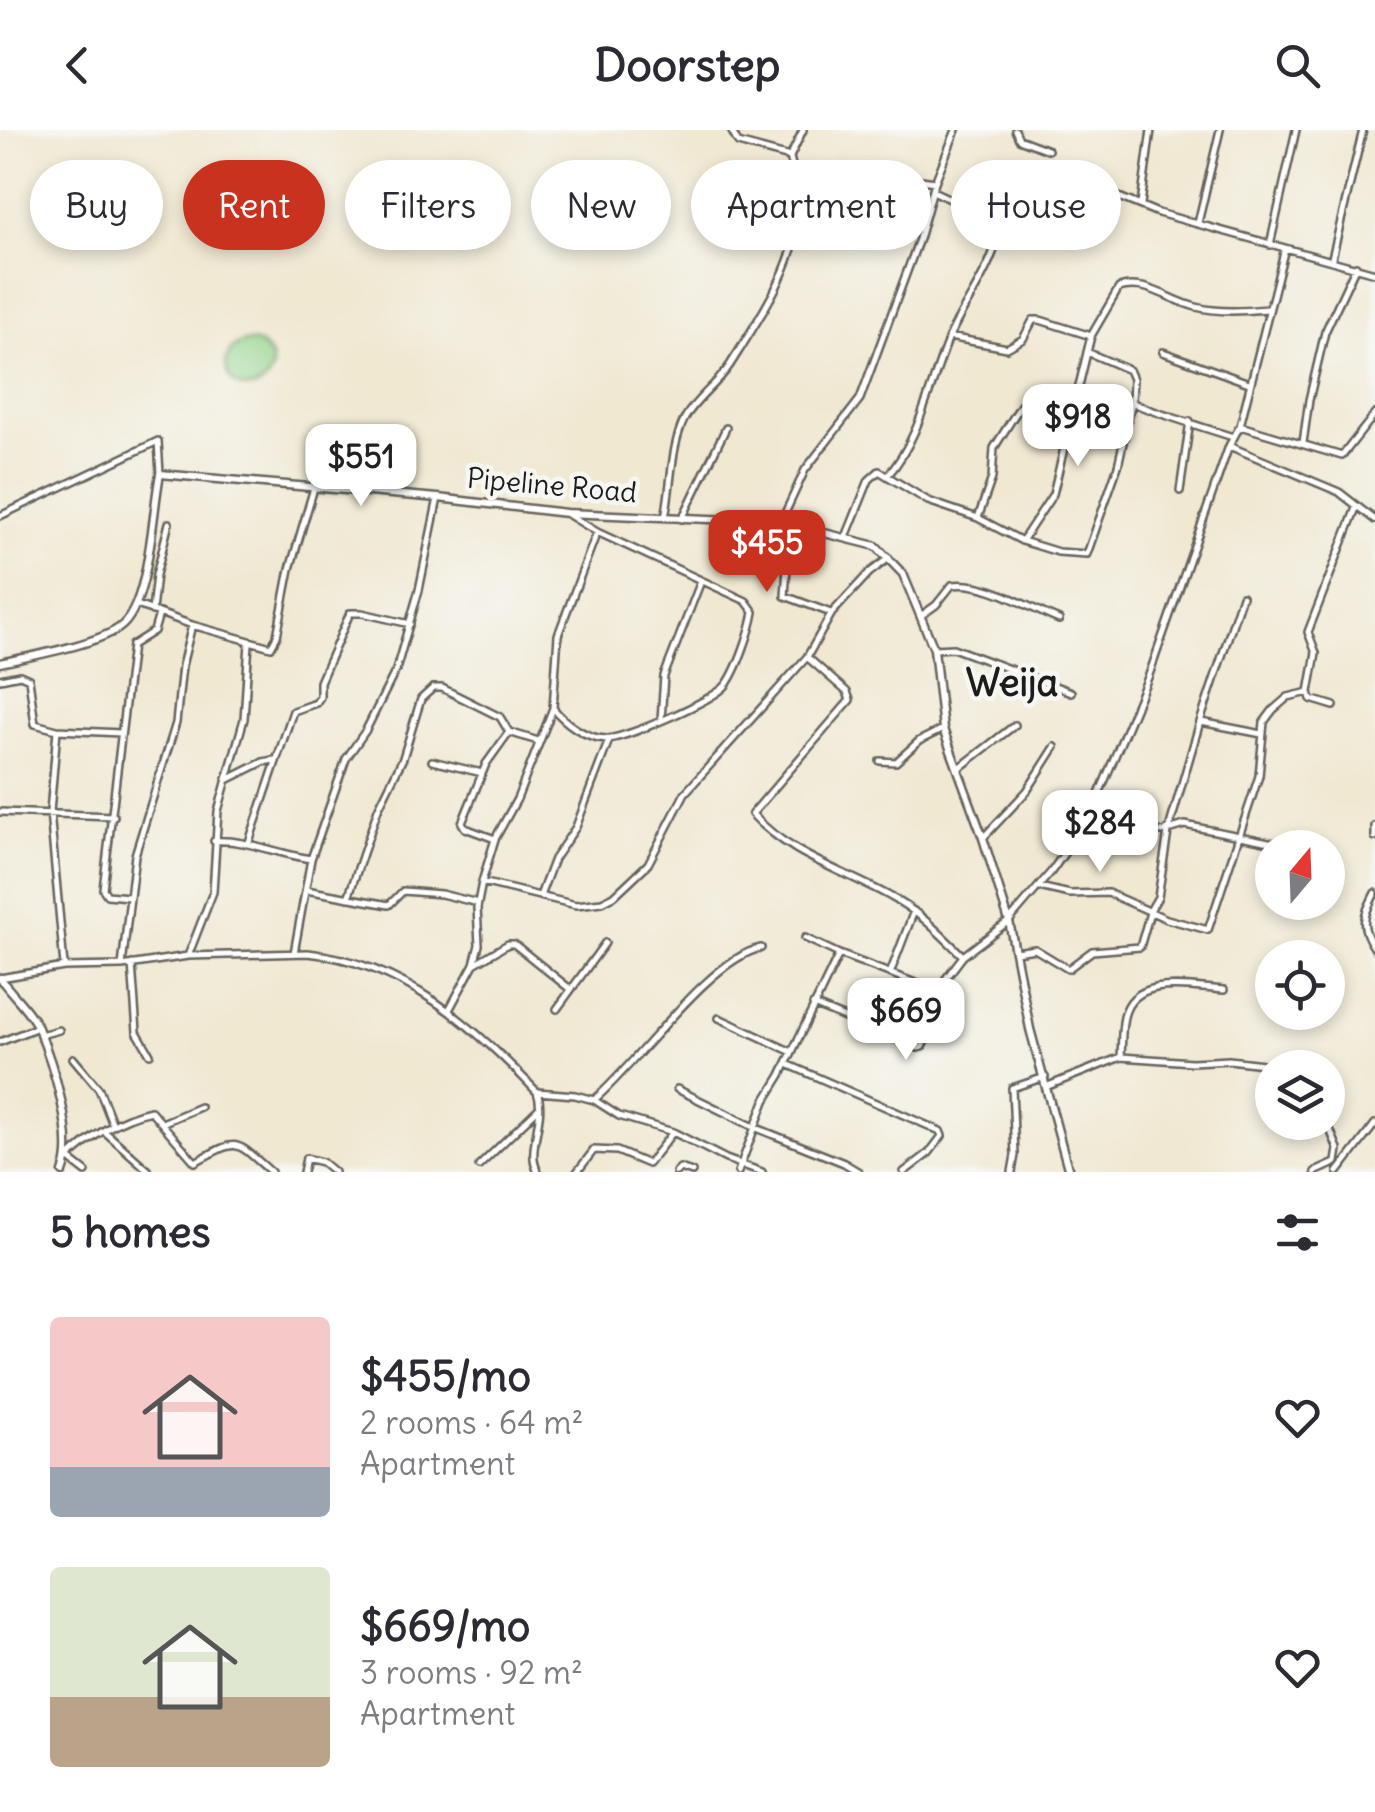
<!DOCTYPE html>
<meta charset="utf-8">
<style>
body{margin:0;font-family:Delius,sans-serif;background:#f2f2f3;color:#2b2b33;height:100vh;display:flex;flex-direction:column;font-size:38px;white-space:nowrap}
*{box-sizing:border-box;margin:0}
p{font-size:32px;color:#7c7c81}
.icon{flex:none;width:55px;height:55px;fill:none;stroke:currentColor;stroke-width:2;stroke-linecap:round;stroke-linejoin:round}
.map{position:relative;height:1042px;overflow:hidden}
.drawer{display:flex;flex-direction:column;background:#fff;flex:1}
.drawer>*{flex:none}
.banner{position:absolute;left:30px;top:30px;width:1315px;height:90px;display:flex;gap:20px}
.needle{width:65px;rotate:19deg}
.tools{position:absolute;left:1255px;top:700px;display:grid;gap:20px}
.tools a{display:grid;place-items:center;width:90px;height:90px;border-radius:50%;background:#fff;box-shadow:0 5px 15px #0003;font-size:50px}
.price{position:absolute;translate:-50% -85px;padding:0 22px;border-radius:20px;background:#fff;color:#222;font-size:32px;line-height:65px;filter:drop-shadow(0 2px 5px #0008)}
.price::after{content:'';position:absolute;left:50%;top:60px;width:30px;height:22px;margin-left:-15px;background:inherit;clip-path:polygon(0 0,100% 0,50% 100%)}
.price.on{background:#c8321e;color:#fff}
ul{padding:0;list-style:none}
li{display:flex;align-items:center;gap:30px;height:250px;padding:0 50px}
li span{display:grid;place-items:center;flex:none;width:280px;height:200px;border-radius:10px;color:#555}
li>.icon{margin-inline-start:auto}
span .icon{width:120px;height:120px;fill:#fffc;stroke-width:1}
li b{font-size:42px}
h2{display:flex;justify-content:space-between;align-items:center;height:120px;padding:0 50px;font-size:42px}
.pill{padding:0 35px;border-radius:45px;background:#fff;box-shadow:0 5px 15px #0003;font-size:35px;line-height:90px}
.pill.on{background:#c8321e;color:#fff}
header{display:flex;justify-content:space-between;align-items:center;height:130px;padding:0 50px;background:#fff;font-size:45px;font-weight:700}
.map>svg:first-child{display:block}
.green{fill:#94d58d;stroke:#587854;stroke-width:2.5}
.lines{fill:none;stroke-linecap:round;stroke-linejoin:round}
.minor-casing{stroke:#66635b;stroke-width:10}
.tertiary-casing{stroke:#66635b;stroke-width:11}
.minor{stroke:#fff;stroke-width:5}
.tertiary{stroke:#fff;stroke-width:6}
.labels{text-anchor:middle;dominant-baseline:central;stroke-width:9;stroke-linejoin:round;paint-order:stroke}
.street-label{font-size:28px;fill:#1c1c1c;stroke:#f6f6f2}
.district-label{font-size:38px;font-weight:bold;fill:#1c1c1c;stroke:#f6f6f2}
</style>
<header><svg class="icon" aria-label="back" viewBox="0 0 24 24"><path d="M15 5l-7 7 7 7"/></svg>Doorstep<svg class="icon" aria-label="search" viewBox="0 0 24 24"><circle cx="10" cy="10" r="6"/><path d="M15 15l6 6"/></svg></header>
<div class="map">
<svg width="1375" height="1042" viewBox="0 0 1375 1042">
<rect width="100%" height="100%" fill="#f6f6f2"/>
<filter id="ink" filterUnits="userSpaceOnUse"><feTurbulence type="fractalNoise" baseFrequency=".01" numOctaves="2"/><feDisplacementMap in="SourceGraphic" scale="20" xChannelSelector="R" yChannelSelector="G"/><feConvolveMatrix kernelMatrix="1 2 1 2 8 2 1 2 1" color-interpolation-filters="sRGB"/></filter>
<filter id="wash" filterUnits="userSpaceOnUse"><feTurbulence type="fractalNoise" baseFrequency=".0048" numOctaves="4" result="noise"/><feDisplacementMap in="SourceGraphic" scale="40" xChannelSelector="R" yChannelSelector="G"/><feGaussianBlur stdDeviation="2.25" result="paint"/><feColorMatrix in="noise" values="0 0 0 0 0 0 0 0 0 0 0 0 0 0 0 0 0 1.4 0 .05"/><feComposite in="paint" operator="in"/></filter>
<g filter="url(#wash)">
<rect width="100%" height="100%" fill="#f0e8d1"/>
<path class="green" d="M226 235a23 23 0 1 1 46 0a23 23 0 1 1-46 0Z"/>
</g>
<g filter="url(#ink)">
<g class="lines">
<defs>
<path id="minor" d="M1015,0L1019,9L1048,20
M790,27L803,0
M1082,52L1158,83L1375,143
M800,71C842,44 887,45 935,52
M1141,74L1151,0
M1198,93L1220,0
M1270,115L1296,0
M1332,128L1363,0
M949,207L1007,218L1023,209L1033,190H1040L1091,206
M1087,222L1129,240L1133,249L1132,272C1138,277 1217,302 1233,307
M1163,222L1249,253
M1240,296L1342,326L1375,284
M1303,313L1309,270L1325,202L1356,136
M1229,316L1339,362L1375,390
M888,345C918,313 931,251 948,210C961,179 983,152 994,120C998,109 1000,100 995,90L935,62
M1180,361L1190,291
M0,386L158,311L160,344
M665,387C672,355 670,317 685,288C697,267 717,255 730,235C760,187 799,132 800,73C800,58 793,41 790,27L738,13L731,0
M978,388L992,348L994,318L1021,275H1026L1051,299L1068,306
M682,389L726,298
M781,392L805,340L860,269L919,109L935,52L956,0
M790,394L785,466L831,483
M846,407L869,350L879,341L928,371L978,388L1022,411L1053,364L1091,206L1119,158C1146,149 1170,171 1196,177C1221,183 1244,181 1269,179
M1022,411L1058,422L1087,424L1118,336L1132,272
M137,475L192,495L271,517L277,506L290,439L314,358
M152,481L156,445L169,393
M922,485L936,475L952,455C986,450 1028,478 1059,490
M934,519L953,518L1071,562
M807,527L847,562L850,570L752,684C790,726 843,740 891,767C920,782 940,804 963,826
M0,549L20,545L29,549L35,594L57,600L121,603
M1309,562L1316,523L1308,502L1356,378
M1309,562L1311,569L1334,576
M553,578C565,593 585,608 606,609C622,610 715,570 726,555C737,541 751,500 754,482L746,471L597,402L569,385
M661,590L664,546L701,451
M1201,592L1262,604
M57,600L50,682L64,836
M432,631L482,643
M880,631L896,632L919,611L943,599
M958,639L1015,595
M227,650L263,632L274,630
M0,682L114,686
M1089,688L1162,702L1185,695L1299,718
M1375,696V707
M983,708L1027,661L1055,617
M495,709L465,698L462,693L486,634L509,602L538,611
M214,711C247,709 277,724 311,729
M249,712L293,581L316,573L320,567V552L350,483H362L410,494
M482,752L576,775L602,772L614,766L648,734L685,663L807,527L832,483L869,443L889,428
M1039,757L1070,764L1108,763L1167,789L1208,800L1259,646L1264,592L1273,580L1288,567L1309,562
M306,760L389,775L403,761L441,764L478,773
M1375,763C1363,787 1359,796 1375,819
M540,766L554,729L576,697L609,610
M129,767L107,765L103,759L132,515L154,501L159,484
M348,768L378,679L403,628L421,569L433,558H442L500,587L509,602
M805,808L839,824
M1015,822L1035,819L1068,839L1092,821L1140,817L1151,779L1158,767L1168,702L1200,592L1242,466
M294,823L311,729L346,629L366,600L396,540L419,460L438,368
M188,826L213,762L218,681L244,589L249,513
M132,834L137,902L150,924
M474,834L508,814H514L570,859
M122,836L135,725L176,593L182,536L192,495
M891,841L914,781
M0,848L64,837L122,836L188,826L308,823C403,833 475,896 537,962C547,988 525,1019 538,1042
M813,875L918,918L922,917L936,888L926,867V858
M557,879L605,813
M449,880L474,834L479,815L477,778L482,752L495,709L517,669L553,578L558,505L597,402
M719,888L792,922
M40,905L59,900
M0,912L38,897
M1121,927C1122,914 1121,900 1124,887C1133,844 1193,858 1224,860
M73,928L99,959L113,995
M787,934L940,1001L942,1006L929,1023L904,1042
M1048,956L1121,927L1192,932L1229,930L1297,938
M677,959L754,997L844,1033L859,1042
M537,962L575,965L594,970C637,934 709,829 761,818
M594,970L619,986L673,1002L726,1029L762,1042
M1327,992L1338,1019L1336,1032
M162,993L200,977
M104,1001L148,1040
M479,1036L538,979
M86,1042L68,1028C90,1007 121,987 151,981L195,1032C240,1008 233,1009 271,1042
M303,1042L306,1028L322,1032L334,1042
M577,1042L594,1020L617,1021L648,1034L673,1002
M676,1042L680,1038L692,1042
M738,1042L765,971L781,945L839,824L926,857L941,855L963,826L1009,791L1051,742L1089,688L1149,545L1229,316L1240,296L1285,118
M1012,1042L1015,1025L1012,958L1045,947
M1315,1042L1335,1033
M1338,1042L1375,994"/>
<path id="tertiary" d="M0,533C31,526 94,515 119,498C150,477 152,382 160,344L438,368L566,383L781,392L876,416L903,444L934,519L943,599L983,708L1009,791L1030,899L1069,1042
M0,848C11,864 30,880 38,898C52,931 77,1009 63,1042"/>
</defs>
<use href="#minor" class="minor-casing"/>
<use href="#tertiary" class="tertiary-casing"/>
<use href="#minor" class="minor"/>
<use href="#tertiary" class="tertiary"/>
</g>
</g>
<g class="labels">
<g class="street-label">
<text transform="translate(552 355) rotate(5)">Pipeline Road</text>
</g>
<g class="district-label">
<text x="1012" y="552">Weija</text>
</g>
</g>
</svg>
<div class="tools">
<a><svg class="needle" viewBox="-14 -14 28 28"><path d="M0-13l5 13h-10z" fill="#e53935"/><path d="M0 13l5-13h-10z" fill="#7c7c81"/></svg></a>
<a><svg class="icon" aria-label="locate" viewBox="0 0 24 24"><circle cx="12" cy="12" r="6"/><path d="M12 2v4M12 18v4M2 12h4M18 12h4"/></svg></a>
<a><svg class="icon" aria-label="layers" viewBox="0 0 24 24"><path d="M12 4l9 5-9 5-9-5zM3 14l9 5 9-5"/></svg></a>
</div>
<b class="price" style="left:1078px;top:339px">$918</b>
<b class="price" style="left:361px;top:379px">$551</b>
<b class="price on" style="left:767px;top:465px">$455</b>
<b class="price" style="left:1100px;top:745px">$284</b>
<b class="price" style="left:906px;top:933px">$669</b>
<div class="banner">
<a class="pill">Buy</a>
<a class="pill on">Rent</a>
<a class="pill">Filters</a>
<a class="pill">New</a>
<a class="pill">Apartment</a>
<a class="pill">House</a>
</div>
</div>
<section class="drawer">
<h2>5 homes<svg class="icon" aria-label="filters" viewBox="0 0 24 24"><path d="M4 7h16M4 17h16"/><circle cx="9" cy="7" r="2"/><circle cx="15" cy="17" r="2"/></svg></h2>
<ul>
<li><span style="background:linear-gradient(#f6c9c9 75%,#9aa5b1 0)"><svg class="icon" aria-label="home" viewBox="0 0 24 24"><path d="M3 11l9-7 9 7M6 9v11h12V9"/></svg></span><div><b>$455/mo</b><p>2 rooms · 64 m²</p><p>Apartment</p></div><svg class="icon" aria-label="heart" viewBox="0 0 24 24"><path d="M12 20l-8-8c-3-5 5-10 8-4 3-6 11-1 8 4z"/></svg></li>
<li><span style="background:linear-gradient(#dfe7d0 65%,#b9a48a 0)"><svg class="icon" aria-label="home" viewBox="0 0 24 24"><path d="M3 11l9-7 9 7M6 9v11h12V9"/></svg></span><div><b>$669/mo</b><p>3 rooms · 92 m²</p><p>Apartment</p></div><svg class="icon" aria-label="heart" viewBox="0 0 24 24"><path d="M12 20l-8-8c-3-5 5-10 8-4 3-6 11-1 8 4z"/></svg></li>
</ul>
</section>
